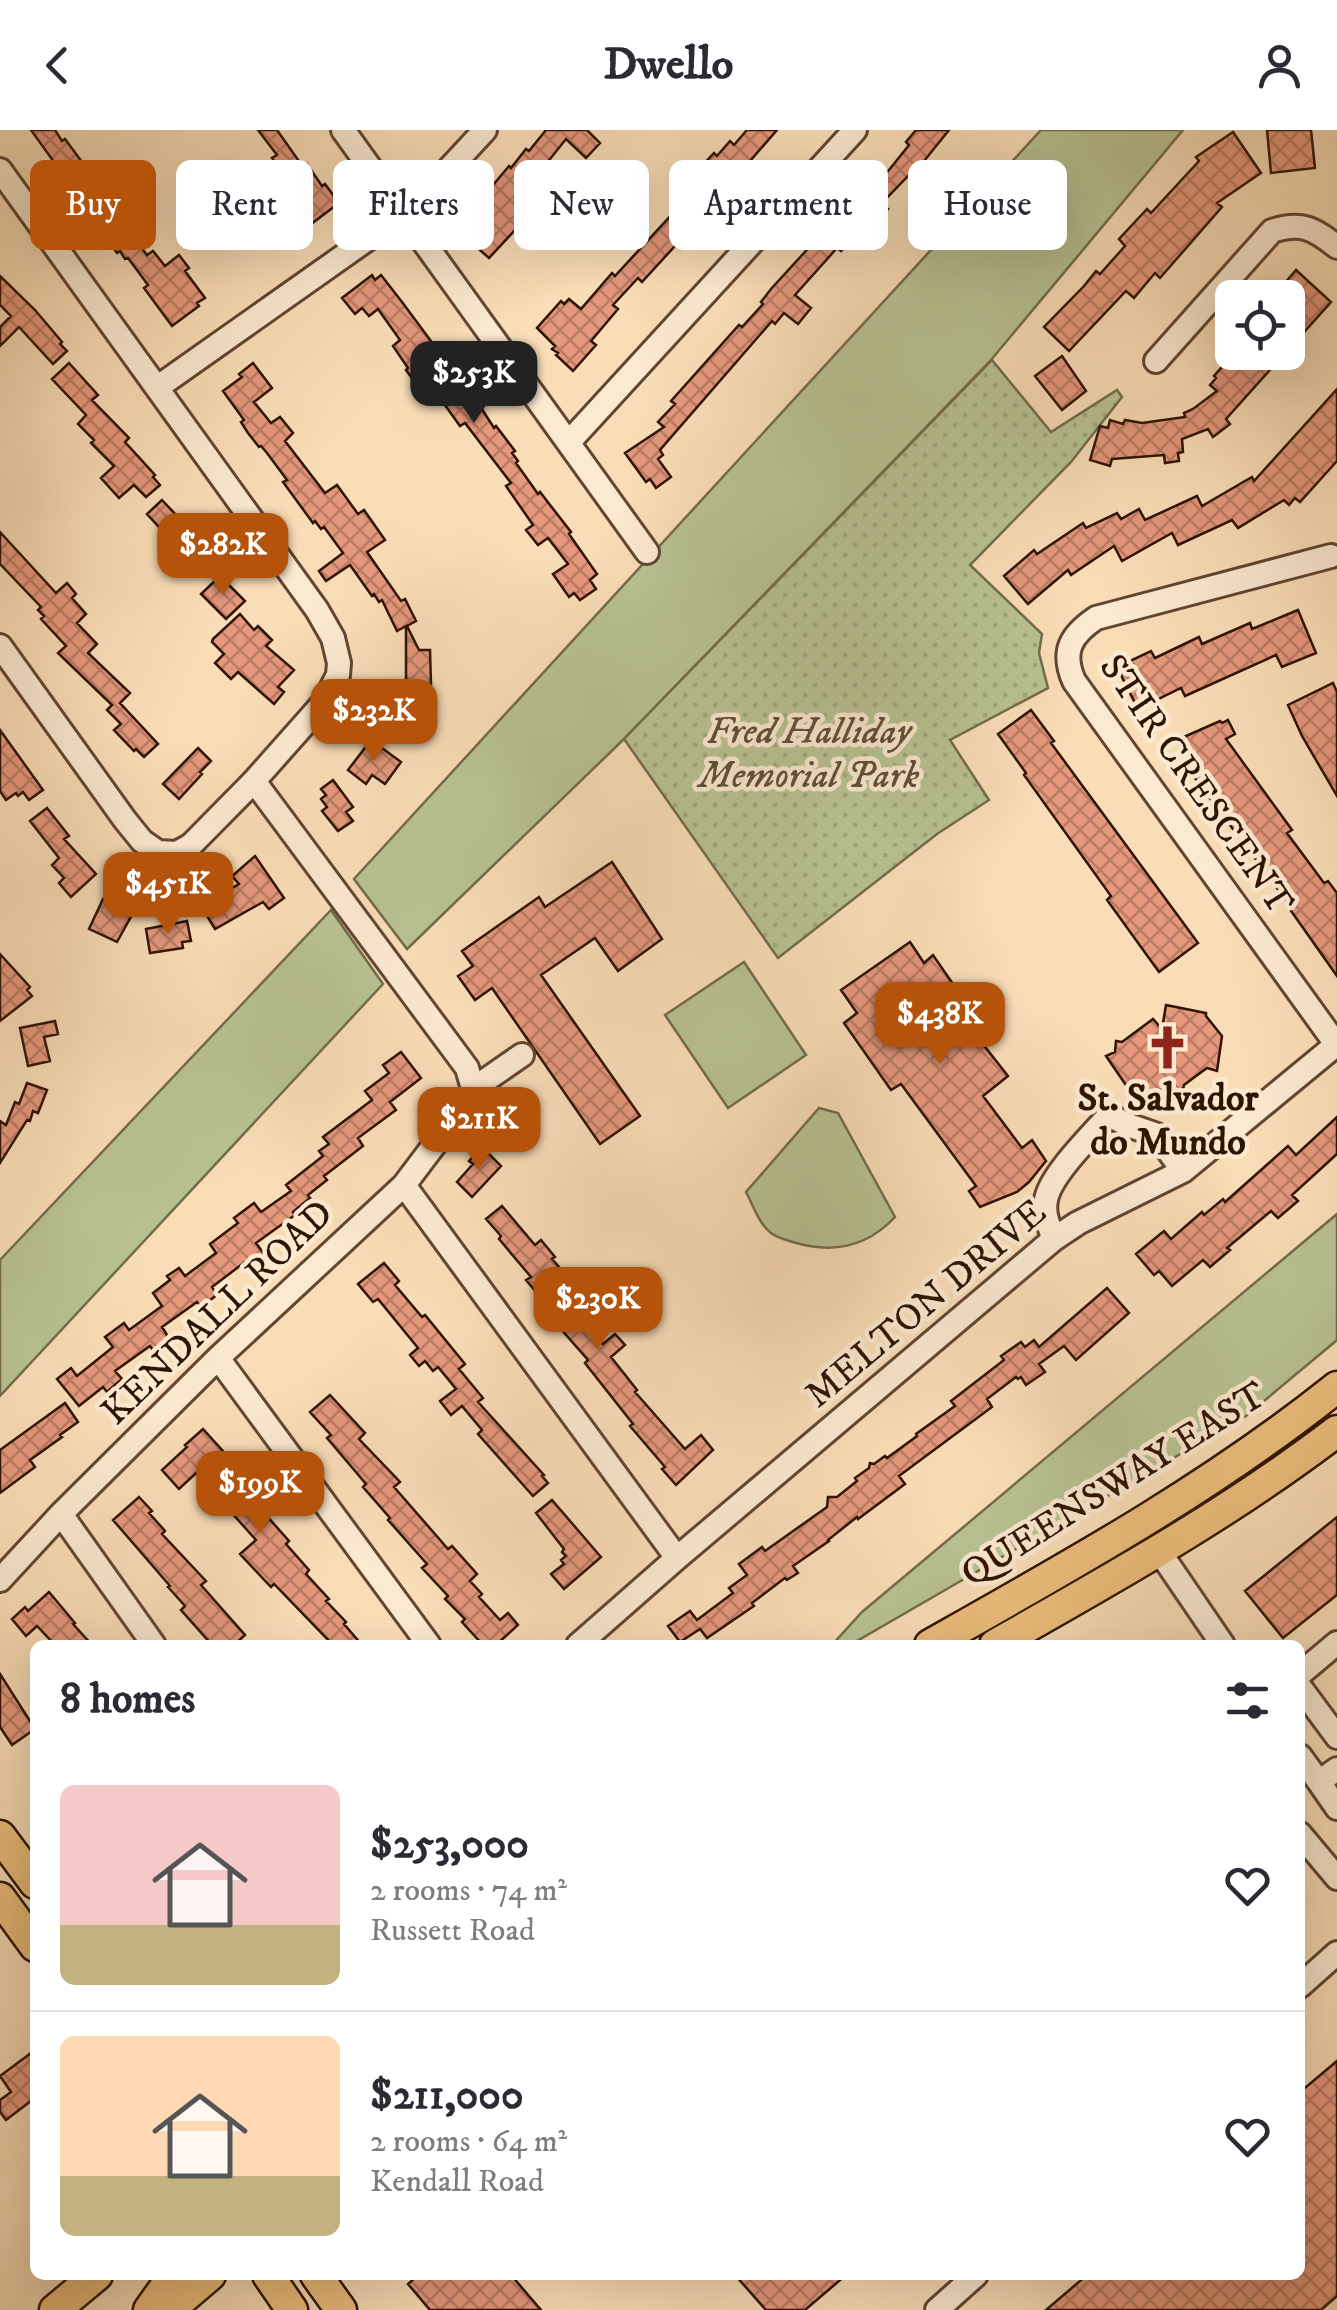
<!DOCTYPE html>
<meta charset="utf-8">
<style>
body{margin:0;font-family:"IM FELL DW Pica",serif;background:#f7f7f7;color:#2b2b33;height:100vh;display:flex;flex-direction:column;font-size:38px;white-space:nowrap}
*{box-sizing:border-box;margin:0}
p{font-size:32px;color:#7c7c81}
.icon{flex:none;width:55px;height:55px;fill:none;stroke:currentColor;stroke-width:2;stroke-linecap:round;stroke-linejoin:round}
.map{position:relative;flex:1;overflow:hidden}
.panel{position:absolute;left:30px;top:1510px;width:1275px;height:640px;display:flex;flex-direction:column;background:#fff;border-radius:15px;box-shadow:0 10px 40px #0002}
.panel>*{flex:none}
.guide{position:absolute;left:30px;top:30px;width:1278px;height:90px;display:flex;gap:20px}
.tools{position:absolute;left:1215px;top:150px;display:grid;gap:20px}
.tools a{display:grid;place-items:center;width:90px;height:90px;border-radius:15px;background:#fff;box-shadow:0 10px 40px #0002;font-size:50px}
.price{position:absolute;translate:-50% -85px;padding:0 22px;border-radius:20px;background:#b45309;color:#fff;font-size:32px;line-height:65px;filter:drop-shadow(0 2px 5px #0008)}
.price::after{content:'';position:absolute;left:50%;top:60px;width:30px;height:22px;margin-left:-15px;background:inherit;clip-path:polygon(0 0,100% 0,50% 100%)}
.price.selected{background:#222;color:#fff}
ul{padding:0;list-style:none}
li{display:flex;align-items:center;gap:30px;height:250px;padding:0 30px}
li+li{border-top:2px solid #e1e1e2}
li span{display:grid;place-items:center;flex:none;width:280px;height:200px;border-radius:15px;color:#555}
li>.icon{margin-inline-start:auto}
span .icon{width:120px;height:120px;fill:#fffc;stroke-width:1}
li b{font-size:42px}
h2{display:flex;justify-content:space-between;align-items:center;height:120px;padding:0 30px;font-size:42px}
.chip{padding:0 35px;border-radius:15px;background:#fff;box-shadow:0 10px 40px #0002;font-size:35px;line-height:90px}
.chip.selected{background:#b45309;color:#fff}
header{display:flex;justify-content:space-between;align-items:center;height:130px;padding:0 30px;background:#fff;font-size:45px;font-weight:800}
.map>svg:first-child{display:block}
.green{fill:#b8c293;stroke:#736b4c;stroke-width:2.5}
.park{fill:url(#park-dots);stroke:#736b4c;stroke-width:2.5}
.building{fill:url(#building-cross-hatch);stroke:#2e1405;stroke-width:2.5}
.lines{fill:none;stroke-linecap:round;stroke-linejoin:round}
.minor-casing{stroke:#614632;stroke-width:28}
.major-casing{stroke:#2e1405;stroke-width:35}
.minor{stroke:#fbe9d0;stroke-width:22}
.major{stroke:#ecbe7c;stroke-width:30}
.labels{text-anchor:middle;dominant-baseline:central;stroke-width:9;stroke-linejoin:round;paint-order:stroke}
.park-label{font-size:38px;font-style:italic;fill:#5e5137;stroke:#fbe9d0}
.street-label{font-size:38px;fill:#2e1405;stroke:#fbe9d0}
.poi-label{font-size:38px;font-weight:bold;fill:#2e1405;stroke:#fbe9d0}
</style>
<header><svg class="icon" aria-label="back" viewBox="0 0 24 24"><path d="M15 5l-7 7 7 7"/></svg>Dwello<svg class="icon" aria-label="person" viewBox="0 0 24 24"><circle cx="12" cy="8" r="4"/><path d="M4 21q1-7 8-7t8 7"/></svg></header>
<div class="map">
<svg width="1337" height="2180" viewBox="0 0 1337 2180">
<defs>
<pattern id="park-dots" width="8" height="8" patternUnits="userSpaceOnUse" patternTransform="scale(2.5)"><rect width="8" height="8" fill="#b8c293"/><path d="M2 2h.1M6 6h.1" fill="none" stroke="#9ea67d" stroke-width="1.8" stroke-linecap="round"/></pattern>
<pattern id="building-cross-hatch" width="8" height="8" patternUnits="userSpaceOnUse" patternTransform="scale(2.5)"><rect width="8" height="8" fill="#e5987c"/><path d="M0 0l8 8M0 8l8-8" fill="none" stroke="#ba7b64"/></pattern>
</defs>
<rect width="100%" height="100%" fill="#f9ddb7"/>
<filter id="stains"><feTurbulence type="fractalNoise" baseFrequency=".002" numOctaves="4"/><feColorMatrix values="0 0 0 0 .2 0 0 0 0 .09 0 0 0 0 .02 0 0 0 .5 -.17"/></filter>
<radialGradient id="worn" r=".72"><stop offset=".6" stop-color="#630" stop-opacity="0"/><stop offset="1" stop-color="#630" stop-opacity=".3"/></radialGradient>
<path class="green" d="M1041,0H1183L991,230L624,609L407,819L354,749Z
M331,780L383,854L0,1266V1130Z
M744,832L806,925L728,978L665,885Z
M819,978L838,983L895,1087C867,1117 832,1124 793,1112C786,1110 777,1108 771,1103C759,1094 753,1075 746,1062Z
M1337,1084V1210L1246,1286L850,1515H832L862,1482Z"/>
<path class="park" d="M992,230L1051,302L1117,260L1122,267L1071,332L970,435L1042,504L1039,523L1048,558L950,610L989,670L937,704L778,828L624,609Z"/>
<path class="building" d="M31,0H55L62,11L65,9L93,47L100,42L105,50L113,43L125,58L117,63L122,69L111,77L147,125L153,121L165,136L179,125L189,138L185,141L205,168L197,173L199,176L172,196L144,158L148,155L128,128L125,129L120,121L117,123L100,99L104,96L91,79L92,78L72,52L70,53L64,46Z
M258,0H277L303,37L307,34L322,56L325,54L339,73L294,107L274,81L297,64L272,28L277,25Z
M546,0H587L600,13L586,28L566,9L530,54L541,64L524,83L530,88L519,101L516,99L489,128L456,99L509,36L511,38L526,19L529,21Z
M747,0H777L717,69L713,66L681,101L685,105L642,152L638,148L613,175L618,179L591,211L596,215L573,241L556,225L558,223L552,219L555,216L537,198L561,171L564,174L569,169L581,179L612,143L615,146L709,44L701,37L714,23L717,26L730,11L734,15Z
M916,0H949L912,46L910,44L882,73L888,79L877,91L873,87L841,121L837,118L795,165L811,178L798,194L784,183L775,194L772,191L660,320L663,325L658,329L671,347L656,358L650,349L646,352L625,323L664,297L658,292L675,274L671,271L739,195L742,197L763,174L761,172L771,159L814,112L817,115L876,49L877,51L883,44L885,45L909,15L906,12Z
M1267,0H1311L1315,38L1271,43Z
M1233,2L1261,43L1217,73L1222,77L1160,148L1155,143L1134,168L1126,161L1069,221L1044,197L1084,156L1096,141L1100,144L1125,116L1119,109L1147,79L1151,83L1199,31L1196,27Z
M1296,140L1331,172L1288,220V168H1272Z
M372,145L375,150L381,145L402,172L454,242L451,243L455,250L476,282L482,279L494,298L496,296L515,321L512,323L518,331L516,333L538,364L540,362L571,402L569,404L597,444L590,450L596,459L580,470L574,463L569,467L553,444L568,434L548,408L538,415L526,400L533,395L506,356L511,353L465,293L460,296L437,264L432,268L426,260L423,263L406,240L408,238L393,216L400,210L378,179L369,186L362,178L355,184L342,168Z
M0,146L35,180L62,212L60,214L67,221L53,234L19,197L0,216V197L11,186L0,175Z
M1235,222H1286L1226,289L1230,294L1213,307L1208,299L1182,309L1183,322L1178,323L1179,331L1165,333L1164,325L1112,329L1110,336L1090,330L1100,296L1108,298L1110,290L1123,294L1125,290L1142,293L1185,287L1184,283L1193,279L1217,261L1210,255L1216,248L1214,246Z
M1062,226L1086,261L1062,280L1035,246Z
M69,233L98,265L92,270L129,308L125,312L155,345L153,347L160,355L146,367L134,355L119,368L101,348L114,336L91,313L94,310L78,294L86,285L52,249Z
M253,233L272,258L254,272L271,293L280,287L293,303L285,311L325,363L337,355L358,384L364,380L385,410L367,422L401,471L405,469L416,491L407,496L419,520H430L431,554H425L426,563H423L409,612L390,606L400,573L406,575V496L397,501L382,470L379,472L374,464L372,466L350,435L326,451L319,441L343,423L324,397L321,399L315,391L313,393L283,352L287,350L267,323L261,316L259,317L248,303L241,292L244,290L223,261L242,247L239,244Z
M1337,259V331L1300,372L1295,368L1289,375L1284,370L1238,398L1232,390L1178,415L1172,403L1122,431L1114,416L1071,445L1068,440L1028,474L1004,446L1034,420L1037,424L1083,393L1086,398L1117,383L1121,389L1139,379L1145,390L1197,366L1202,376L1252,347L1254,351Z
M162,370L178,387L179,385L211,423L210,424L216,432L203,443L171,406L169,408L147,384Z
M0,402L56,463L67,453L76,464L72,468L86,484L77,493L97,514L88,523L130,563L120,573L158,614L144,627L136,619L134,621L114,600L121,594L107,580L112,575L58,523L66,516L41,489L44,486L38,480L41,477L0,434Z
M220,446L245,471L226,489L201,464Z
M1298,480L1316,523L1282,537L1276,525L1185,566L1181,558L1138,579L1117,537L1151,521L1155,528L1199,507L1202,514L1250,493L1252,499Z
M240,484L254,500L258,496L272,510L266,516L294,540L278,557L284,562L274,574L238,542L231,549L215,533L224,524L212,512L213,509Z
M1333,553L1337,562V666L1302,606L1288,575Z
M1031,580L1054,611L1051,613L1198,813L1159,842L1107,770L1111,766L1024,645L1026,643L998,604Z
M1228,590L1235,604L1226,609L1292,700L1287,703L1324,753L1328,751L1337,763V846L1289,778L1291,777L1192,644L1177,610L1220,591L1222,593Z
M0,600L43,660L29,670L23,662L18,666L16,663L6,670L0,661Z
M371,610L401,632L385,654L372,645L366,654L348,640Z
M198,618L211,631L200,642L202,644L179,669L163,654Z
M333,650L353,677L346,682L353,691L338,701L322,681L327,677L321,669L326,665L321,659Z
M47,678L69,706L64,709L96,744L71,767L59,753L64,748L52,735L59,728L30,691Z
M255,726L284,768L269,779L263,772L215,799L204,781L225,769L222,764L239,754L232,746Z
M612,732L662,809L618,841L595,808L541,845L640,986L600,1014L492,858L475,870L458,846L473,836L462,821L539,767L545,777Z
M103,769L133,783L117,812L89,799Z
M187,791L191,811L182,812L183,818L150,823L146,799Z
M910,812L924,833L933,825L980,893L971,899L1008,946L983,966L1022,1018L1032,1010L1046,1031L1029,1052L1017,1062L980,1077L969,1061L976,1056L901,954L891,960L844,893L857,883L841,860Z
M0,824L30,857L27,860L32,866L0,891Z
M1166,875L1206,883V886L1222,906L1217,941L1207,938L1192,949L1184,955L1181,967L1128,958L1106,926L1115,922L1116,911L1122,912L1153,889L1162,899Z
M55,891L58,904L44,907L50,931L28,936L20,898Z
M401,922L421,948L390,972L396,980L358,1008L363,1016L324,1046L327,1050L308,1065L310,1068L293,1082L295,1085L256,1113L264,1124L248,1136L245,1132L212,1157L217,1165L201,1177L197,1172L162,1197L169,1208L153,1220L150,1216L115,1241L122,1249L107,1262L103,1257L79,1276L57,1249L71,1238L77,1246L113,1217L105,1207L124,1193L129,1200L162,1176L153,1163L170,1150L167,1146L179,1138L185,1146L216,1123L210,1114L238,1093L234,1088L254,1073L261,1082L291,1061L286,1055L323,1026L319,1021L329,1014L323,1007L372,970L365,961L389,943L383,935Z
M27,953L47,960L38,983L33,981L30,991L27,990L0,1033V991L6,995L15,972L19,974Z
M1337,987V1024L1292,1065L1298,1071L1278,1088L1271,1081L1227,1118L1230,1120L1210,1137L1203,1130L1172,1156L1159,1141L1154,1145L1136,1124L1164,1101L1171,1109L1202,1082L1204,1085L1223,1069L1225,1072L1288,1016L1296,1025Z
M482,1017L501,1036L472,1067L457,1052L473,1034L469,1031Z
M502,1076L535,1115L541,1110L555,1127L552,1129L560,1138L546,1149L603,1214L615,1204L625,1215L611,1227L637,1260L635,1262L685,1319L701,1305L713,1320L676,1355L662,1339L665,1337L630,1296L633,1294L585,1233L588,1230L538,1173L542,1169L526,1150L531,1147L499,1109L501,1106L486,1089Z
M384,1133L399,1151L395,1155L422,1187L425,1185L465,1234L459,1239L483,1268L478,1272L544,1345L542,1346L548,1353L533,1366L478,1304L482,1300L462,1276L451,1285L440,1271L456,1259L438,1237L433,1241L425,1231L419,1236L410,1225L418,1218L378,1169L373,1172L358,1154Z
M1107,1158L1129,1183L1076,1230L1064,1216L1039,1234L1045,1242L1026,1255L1021,1247L1018,1249L1016,1247L987,1269L992,1277L899,1346L905,1354L858,1389L857,1387L828,1410L829,1411L793,1436L798,1443L787,1450L785,1448L752,1473L754,1476L707,1508L700,1499L680,1512L668,1496L690,1481L697,1490L733,1463L729,1458L747,1445L739,1434L762,1417L765,1421L827,1377L828,1367H837L857,1351L855,1348L869,1338L870,1333L874,1334L885,1326L887,1328L917,1306L916,1304L955,1276L951,1271L1004,1230L1001,1226L1021,1212L1025,1217L1034,1210L1039,1217Z
M330,1265L365,1303L359,1309L400,1352L394,1357L448,1419L452,1416L477,1444L470,1451L482,1464L479,1467L500,1490L508,1483L518,1495L496,1515H483L462,1492L465,1489L445,1469L448,1466L422,1438L427,1434L388,1390L390,1388L363,1357L366,1354L327,1308L331,1305L310,1282Z
M65,1273L78,1292L60,1305L62,1307L30,1330L35,1337L0,1363V1320Z
M203,1299L223,1321L219,1324L250,1359L247,1362L266,1385L289,1411L286,1414L309,1440L306,1444L329,1469L326,1471L346,1492L344,1494L362,1515H333L274,1454L271,1457L268,1454L240,1424L256,1410L196,1343L179,1359L162,1340L187,1317L185,1315Z
M139,1367L152,1381L149,1383L165,1401L162,1404L206,1451L201,1455L245,1505L234,1515H212L181,1480L185,1476L168,1457L170,1456L113,1390Z
M552,1370L601,1427L564,1459L551,1444L564,1434L561,1430L566,1426L562,1422L564,1419L536,1383Z
M1337,1387V1465L1283,1508L1245,1461Z
M49,1462L75,1493L73,1494L92,1515H55L37,1496L26,1506L12,1489L25,1477L28,1481Z
M0,1544L35,1599L12,1615L0,1597Z
M35,1920V1968L6,1990L0,1982V1970L11,1962L0,1946Z
M1337,1931V2166L1321,2180H1046L1087,2145H1300V1962Z
M418,2145H511L541,2180H430L408,2154Z
M735,2145H846L805,2180H766Z"/>
<g class="lines">
<defs>
<path id="minor" d="M343,0L647,422
M0,40L317,480L333,508L339,533L338,545L325,571L254,651L191,715L177,723L158,722L142,711L125,690L0,516
M1156,231L1272,101C1301,91 1315,99 1337,117
M158,257L403,84L422,68L485,0
M569,312L855,0
M1331,426L1096,488C1071,505 1061,521 1074,551L1336,914
M254,651L467,938L473,959
M404,1055L677,1428
M1054,1109C1049,1096 1043,1084 1046,1070C1050,1045 1092,1005 1109,985L1128,995L1157,1005L1183,1041
M218,1228L429,1515
M61,1384L154,1515
M1159,1421L1223,1515
M0,1450L61,1384L218,1228L404,1055L469,969L473,959L522,925
M578,1515L677,1428L1054,1109L1078,1093L1183,1041L1337,914
M1300,1544L1337,1513
M1300,1557L1337,1607
M1300,1626L1319,1652L1337,1639
M1319,1652L1337,1678
M1300,1704L1337,1748
M1300,1856L1337,1823
M937,2180L976,2145"/>
<path id="major" d="M930,1515C1070,1436 1211,1358 1337,1257
M995,1515C1113,1448 1230,1383 1337,1301
M0,1706L35,1753
M0,1768L35,1816
M268,2145L292,2180
M316,2145L341,2180
M55,2180L97,2145
M149,2180L174,2145
M169,2180L210,2145"/>
</defs>
<use href="#minor" class="minor-casing"/>
<use href="#major" class="major-casing"/>
<use href="#minor" class="minor"/>
<use href="#major" class="major"/>
</g>
<defs>
<symbol id="church-bare" viewBox="-9 -9 18 18"><path d="M-1.2-6h2.4v3.5h3.3v2.4h-3.3V6h-2.4V-.1h-3.3v-2.4h3.3Z" fill="#8f2418" stroke="#fbe9d0" stroke-width="2.5" paint-order="stroke"/></symbol>
</defs>
<g fill-rule="evenodd">
<use href="#church-bare" x="1136" y="886" width="63" height="63"/>
</g>
<g class="labels">
<g class="park-label">
<text x="809" y="602">Fred Halliday<tspan x="809" dy="44">Memorial Park</tspan></text>
</g>
<g class="street-label">
<text transform="translate(1196 655) rotate(55)">STIR CRESCENT</text>
<text transform="translate(926 1174) rotate(-40)">MELTON DRIVE</text>
<text transform="translate(218 1183) rotate(-44)">KENDALL ROAD</text>
<text transform="translate(1114 1355) rotate(-32)">QUEENSWAY EAST</text>
</g>
<g class="poi-label">
<text x="1168" y="969">St. Salvador<tspan x="1168" dy="44">do Mundo</tspan></text>
</g>
</g>
<rect width="100%" height="100%" filter="url(#stains)"/>
<rect width="100%" height="100%" fill="url(#worn)"/>
</svg>
<div class="tools">
<a><svg class="icon" aria-label="locate" viewBox="0 0 24 24"><circle cx="12" cy="12" r="6"/><path d="M12 2v4M12 18v4M2 12h4M18 12h4"/></svg></a>
</div>
<b class="price selected" style="left:474px;top:296px">$253K</b>
<b class="price" style="left:223px;top:468px">$282K</b>
<b class="price" style="left:374px;top:634px">$232K</b>
<b class="price" style="left:168px;top:807px">$451K</b>
<b class="price" style="left:940px;top:937px">$438K</b>
<b class="price" style="left:479px;top:1042px">$211K</b>
<b class="price" style="left:598px;top:1222px">$230K</b>
<b class="price" style="left:260px;top:1406px">$199K</b>
<div class="guide">
<a class="chip selected">Buy</a>
<a class="chip">Rent</a>
<a class="chip">Filters</a>
<a class="chip">New</a>
<a class="chip">Apartment</a>
<a class="chip">House</a>
</div>
<section class="panel">
<h2>8 homes<svg class="icon" aria-label="filters" viewBox="0 0 24 24"><path d="M4 7h16M4 17h16"/><circle cx="9" cy="7" r="2"/><circle cx="15" cy="17" r="2"/></svg></h2>
<ul>
<li><span style="background:linear-gradient(#f6c9c9 70%,#c2b280 0)"><svg class="icon" aria-label="home" viewBox="0 0 24 24"><path d="M3 11l9-7 9 7M6 9v11h12V9"/></svg></span><div><b>$253,000</b><p>2 rooms · 74 m²</p><p>Russett Road</p></div><svg class="icon" aria-label="heart" viewBox="0 0 24 24"><path d="M12 20l-8-8c-3-5 5-10 8-4 3-6 11-1 8 4z"/></svg></li>
<li><span style="background:linear-gradient(#ffd9b3 70%,#c2b280 0)"><svg class="icon" aria-label="home" viewBox="0 0 24 24"><path d="M3 11l9-7 9 7M6 9v11h12V9"/></svg></span><div><b>$211,000</b><p>2 rooms · 64 m²</p><p>Kendall Road</p></div><svg class="icon" aria-label="heart" viewBox="0 0 24 24"><path d="M12 20l-8-8c-3-5 5-10 8-4 3-6 11-1 8 4z"/></svg></li>
</ul>
</section>
</div>
